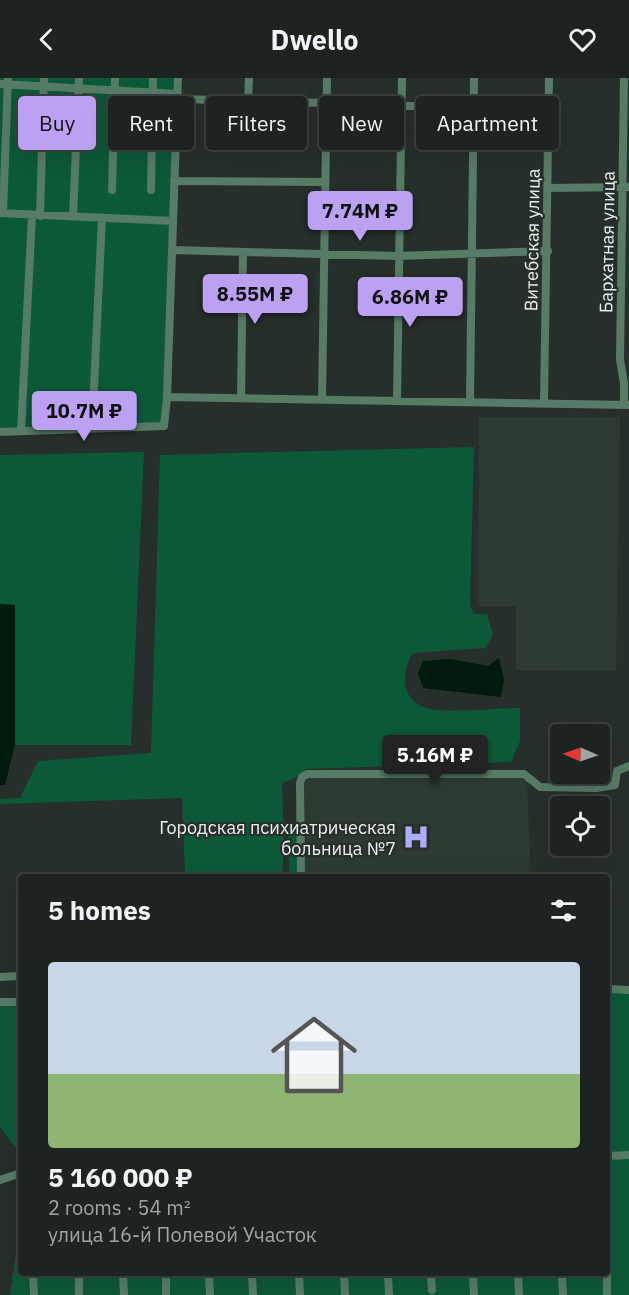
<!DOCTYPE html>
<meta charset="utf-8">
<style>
body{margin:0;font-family:"IBM Plex Sans",sans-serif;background:#2a2f2d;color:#f1f3f6;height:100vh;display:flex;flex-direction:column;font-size:22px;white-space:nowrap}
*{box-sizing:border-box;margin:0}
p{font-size:20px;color:#a0a4a5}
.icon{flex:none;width:33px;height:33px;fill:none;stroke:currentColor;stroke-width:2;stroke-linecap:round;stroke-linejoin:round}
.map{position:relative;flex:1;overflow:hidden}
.side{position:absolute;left:18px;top:796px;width:592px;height:402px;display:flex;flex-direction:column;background:#1d2320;border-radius:6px;box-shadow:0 6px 24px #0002,0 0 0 2px #3b403e}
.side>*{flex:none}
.guide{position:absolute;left:18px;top:18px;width:594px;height:54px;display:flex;gap:12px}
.needle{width:39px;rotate:272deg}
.buttons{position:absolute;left:550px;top:646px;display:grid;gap:12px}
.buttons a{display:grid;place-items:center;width:60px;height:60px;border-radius:6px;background:#1d2320;box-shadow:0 6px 24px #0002,0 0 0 2px #3b403e;font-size:30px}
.price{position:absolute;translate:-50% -51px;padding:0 14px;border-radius:6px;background:#bca0f2;color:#111;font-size:20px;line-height:39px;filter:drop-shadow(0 2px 3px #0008)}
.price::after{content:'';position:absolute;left:50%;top:36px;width:18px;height:14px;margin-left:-9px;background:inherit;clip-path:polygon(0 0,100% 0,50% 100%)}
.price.active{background:#222;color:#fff}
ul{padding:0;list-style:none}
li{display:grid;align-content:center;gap:12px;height:318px;padding:0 30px}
li span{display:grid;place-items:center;height:186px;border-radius:6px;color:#555}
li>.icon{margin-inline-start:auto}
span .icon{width:108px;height:108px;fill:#fffc;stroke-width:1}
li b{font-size:26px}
h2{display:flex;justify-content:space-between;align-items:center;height:72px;padding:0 30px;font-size:26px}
.chip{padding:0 21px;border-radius:6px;background:#1d2320;box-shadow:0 6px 24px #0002,0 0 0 2px #3b403e;font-size:21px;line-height:54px}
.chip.active{background:#bca0f2;color:#111}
header{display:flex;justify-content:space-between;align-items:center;height:78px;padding:0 30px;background:#1d2320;font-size:27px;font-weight:800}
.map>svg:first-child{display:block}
.built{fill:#2c3a31}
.green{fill:#0c5937}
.water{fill:#001a0b}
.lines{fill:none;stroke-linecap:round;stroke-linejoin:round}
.minor{stroke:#577c66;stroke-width:8}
.labels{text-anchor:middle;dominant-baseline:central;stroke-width:4.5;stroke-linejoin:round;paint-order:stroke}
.street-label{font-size:18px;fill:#ecf1ee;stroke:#272f2a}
.poi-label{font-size:18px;fill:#ecf1ee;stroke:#272f2a;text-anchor:end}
</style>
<header><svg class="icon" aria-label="back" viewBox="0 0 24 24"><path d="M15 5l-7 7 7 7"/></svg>Dwello<svg class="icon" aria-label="heart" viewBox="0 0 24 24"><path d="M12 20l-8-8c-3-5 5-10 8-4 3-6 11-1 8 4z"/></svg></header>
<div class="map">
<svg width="629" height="1217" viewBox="0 0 629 1217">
<rect width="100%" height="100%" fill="#272f2a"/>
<path class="built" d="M479,339H620L616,593L516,592V528H478Z
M519,697L527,703L531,799H303V703L306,700Z"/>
<path class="green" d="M0,0H178L163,348L0,356Z
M474,369L470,527L474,536H487L493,556L486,570L413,575C400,596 401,625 430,631C452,635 496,630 520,630V663L511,684L306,691L293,701L282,705L284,770L282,799H185L182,720L0,726V721L20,720L38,683L151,675L160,377Z
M144,374L131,667H15V527L0,526V377Z
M288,744L297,745V799H289Z
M608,908H629V1217H10L21,1138V1196H608Z
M0,924H21V1077L0,1049Z"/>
<path class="water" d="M0,526L15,527V667L5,707H0Z
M499,580L504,601L501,619L423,610L418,595L423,583L450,581L488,588Z"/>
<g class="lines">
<path class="minor" d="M624,0L620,282L624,305V327
M0,6L178,16
M178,21L548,31
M248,24L249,0
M174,103L325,104
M548,110L629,109
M112,112L115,0
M151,112L153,0
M0,135L173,143
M3,135L8,0
M40,138L44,0
M73,139L79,0
M172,172L398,178L548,173
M167,319L629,327
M241,319L243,174
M322,322L327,0
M397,323L402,0
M470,324L474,0
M544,324L549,0
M92,351L102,140
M21,353L32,138
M0,354L164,348L167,319L178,0
M301,800L300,705L302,699L307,696H524L540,709L596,710L615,707L617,693L629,688
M0,899L21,898
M608,911L629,912
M0,924H21
M608,1078L629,1077
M0,1102L21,1095
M33,1196L34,1217
M79,1196V1217
M123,1196L124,1217
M166,1196V1217
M209,1196L210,1217
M252,1196L253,1217
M299,1196L300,1217
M344,1196L345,1217
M388,1196L389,1217
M431,1196L432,1212
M473,1196L474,1217
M518,1196L519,1217
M562,1196L563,1217
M607,1196V1217"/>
</g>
<defs>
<symbol id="hospital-bare" viewBox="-9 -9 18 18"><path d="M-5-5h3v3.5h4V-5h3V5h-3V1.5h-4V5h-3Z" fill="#afaefa" stroke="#272f2a" stroke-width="2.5" paint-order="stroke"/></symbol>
</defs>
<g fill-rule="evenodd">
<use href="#hospital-bare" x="397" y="740" width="38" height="38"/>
</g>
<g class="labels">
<g class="street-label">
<text transform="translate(532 162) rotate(-89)">Витебская улица</text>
<text transform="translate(607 164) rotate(-89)">Бархатная улица</text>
</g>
<g class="poi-label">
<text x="396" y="749">Городская психиатрическая<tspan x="396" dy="21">больница №7</tspan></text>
</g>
</g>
</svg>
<div class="buttons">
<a><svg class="needle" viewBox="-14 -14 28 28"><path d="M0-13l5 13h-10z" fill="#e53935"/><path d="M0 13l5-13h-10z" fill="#a0a4a5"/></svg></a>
<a><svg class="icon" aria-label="locate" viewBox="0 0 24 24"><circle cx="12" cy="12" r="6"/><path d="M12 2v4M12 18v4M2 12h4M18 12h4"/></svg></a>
</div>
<b class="price" style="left:360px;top:164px">7.74M ₽</b>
<b class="price" style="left:255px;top:247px">8.55M ₽</b>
<b class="price" style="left:410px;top:250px">6.86M ₽</b>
<b class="price" style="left:84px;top:364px">10.7M ₽</b>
<b class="price active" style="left:435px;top:708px">5.16M ₽</b>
<div class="guide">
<a class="chip active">Buy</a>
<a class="chip">Rent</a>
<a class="chip">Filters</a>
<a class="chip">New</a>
<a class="chip">Apartment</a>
</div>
<section class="side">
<h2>5 homes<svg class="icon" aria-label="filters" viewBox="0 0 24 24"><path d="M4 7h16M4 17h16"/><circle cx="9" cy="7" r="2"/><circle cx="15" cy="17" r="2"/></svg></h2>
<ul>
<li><span style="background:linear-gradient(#c9d6e8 60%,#8fb573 0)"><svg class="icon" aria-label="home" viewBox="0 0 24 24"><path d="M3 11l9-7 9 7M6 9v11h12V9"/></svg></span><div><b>5 160 000 ₽</b><p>2 rooms · 54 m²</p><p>улица 16-й Полевой Участок</p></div></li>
</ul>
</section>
</div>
